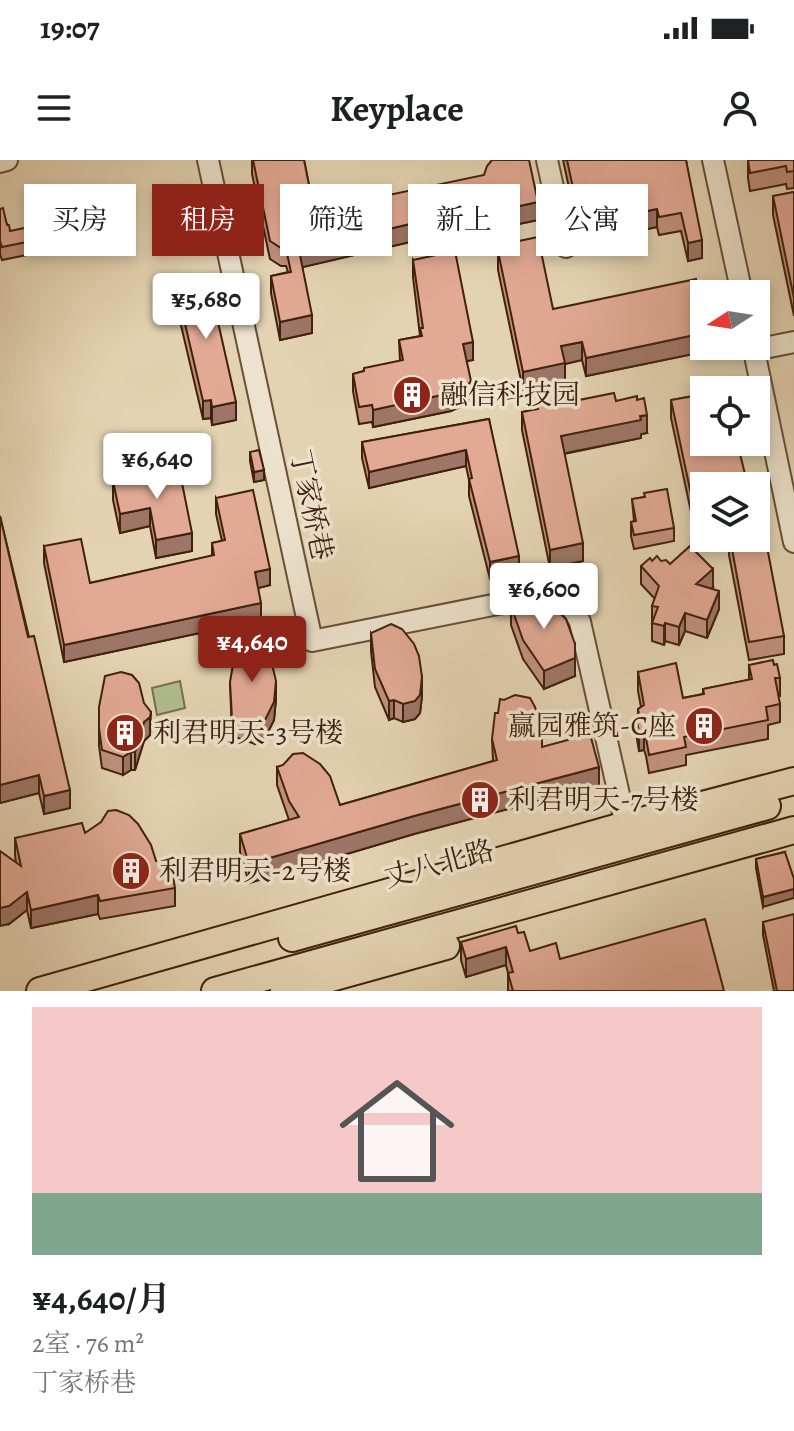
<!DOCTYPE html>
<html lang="zh">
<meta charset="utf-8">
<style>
body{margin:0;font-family:Alegreya,"Noto Serif SC",serif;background:#f2f2f2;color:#202124;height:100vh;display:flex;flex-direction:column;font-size:30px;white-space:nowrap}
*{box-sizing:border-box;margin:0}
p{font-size:26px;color:#757577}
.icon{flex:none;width:44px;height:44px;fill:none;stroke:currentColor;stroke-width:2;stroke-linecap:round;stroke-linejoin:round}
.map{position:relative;height:831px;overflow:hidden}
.side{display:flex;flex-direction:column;background:#fff;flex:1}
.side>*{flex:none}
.top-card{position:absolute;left:24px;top:24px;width:746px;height:72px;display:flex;gap:16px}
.needle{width:52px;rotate:258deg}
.buttons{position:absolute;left:690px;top:120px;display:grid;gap:16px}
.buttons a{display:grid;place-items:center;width:80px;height:80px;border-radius:0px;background:#fff;box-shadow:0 4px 12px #0003;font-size:40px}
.price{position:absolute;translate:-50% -68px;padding:0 18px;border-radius:8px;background:#fff;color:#222;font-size:26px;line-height:52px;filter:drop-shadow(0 2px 4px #0008)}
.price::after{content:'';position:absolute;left:50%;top:48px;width:24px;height:18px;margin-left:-12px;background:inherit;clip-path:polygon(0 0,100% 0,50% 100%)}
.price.active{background:#8f2418;color:#fff}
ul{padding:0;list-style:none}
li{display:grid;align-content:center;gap:16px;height:424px;padding:0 32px}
li span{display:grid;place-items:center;height:248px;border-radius:0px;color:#555}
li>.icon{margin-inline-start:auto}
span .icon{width:144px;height:144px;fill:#fffc;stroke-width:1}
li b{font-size:34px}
.chip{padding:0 28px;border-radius:0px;background:#fff;box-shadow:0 4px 12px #0003;font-size:28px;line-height:72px}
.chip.active{background:#8f2418;color:#fff}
.status{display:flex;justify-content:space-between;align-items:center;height:56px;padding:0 40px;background:#fff;direction:ltr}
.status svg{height:22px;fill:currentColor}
header{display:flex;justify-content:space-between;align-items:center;height:104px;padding:0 32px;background:#fff;font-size:36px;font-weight:700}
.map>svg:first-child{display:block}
.green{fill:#b1bd8f;stroke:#786f4e;stroke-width:2}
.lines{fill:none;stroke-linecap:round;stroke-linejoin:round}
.minor-casing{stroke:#694e36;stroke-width:24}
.major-casing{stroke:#40210d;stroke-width:30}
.minor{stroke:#ede2cd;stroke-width:20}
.major{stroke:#e4d3b2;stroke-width:26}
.wall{fill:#c2917f;stroke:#40210d;stroke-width:2}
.shaded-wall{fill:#9e7668;stroke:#40210d;stroke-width:2}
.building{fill:#e2a994;stroke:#40210d;stroke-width:2}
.labels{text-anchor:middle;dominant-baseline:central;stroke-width:7;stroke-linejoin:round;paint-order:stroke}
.poi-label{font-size:28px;fill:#40210d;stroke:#ede2cd;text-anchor:start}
.street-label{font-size:28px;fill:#40210d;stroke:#ede2cd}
</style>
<div class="status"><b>19:07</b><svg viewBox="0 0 49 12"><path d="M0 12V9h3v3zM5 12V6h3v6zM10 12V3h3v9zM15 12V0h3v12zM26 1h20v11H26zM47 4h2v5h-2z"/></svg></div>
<header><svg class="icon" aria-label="menu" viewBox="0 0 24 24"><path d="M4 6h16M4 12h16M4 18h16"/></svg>Keyplace<svg class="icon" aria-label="person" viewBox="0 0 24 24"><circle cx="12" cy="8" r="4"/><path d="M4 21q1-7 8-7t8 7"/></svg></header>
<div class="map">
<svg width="794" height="831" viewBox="0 0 794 831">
<rect width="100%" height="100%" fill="#e4d3b2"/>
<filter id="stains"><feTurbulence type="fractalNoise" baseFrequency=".0025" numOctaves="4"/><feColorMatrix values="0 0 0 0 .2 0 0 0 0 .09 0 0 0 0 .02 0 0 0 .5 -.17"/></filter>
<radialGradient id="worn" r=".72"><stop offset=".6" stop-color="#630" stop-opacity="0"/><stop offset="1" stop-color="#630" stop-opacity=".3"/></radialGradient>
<path class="green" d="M180,521L185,548L157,555L152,528Z"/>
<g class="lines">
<defs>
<path id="minor" d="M208,0L312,481L528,438C556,435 567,435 580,462L629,679
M547,0L566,87
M713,0L742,134
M0,2L7,0
M753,186L794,382
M754,190L794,182"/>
<path id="major" d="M292,778L767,646
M40,831L626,665L794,621
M215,831L794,670
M284,831L446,786"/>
</defs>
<use href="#minor" class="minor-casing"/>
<use href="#major" class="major-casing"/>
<use href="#minor" class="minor"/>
<use href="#major" class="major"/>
</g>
<path class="wall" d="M252,0H304L311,35L332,47L538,60L424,84L423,79L302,107L312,173L280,180L271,133V116L288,112L286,106H281L270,99L252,14Z
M563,0H686L702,98L688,101L681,71L659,75L657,67L581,83Z
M748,0H794V28L787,29L786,24L750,31L748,18Z
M30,28L48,40V49L32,52L30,38Z
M794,32V156L773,55V36Z
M0,49L10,71L61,75V88L2,100L0,94Z
M509,83L553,149L708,186V191L586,216L582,200L565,204V221L523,230L498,110V91L509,89Z
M413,100L473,200L466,201L471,239L466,244L451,251L373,267L372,262L359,264L353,231V214L400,201L399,180L420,176L413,117Z
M179,127L236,260L212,265L211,258L203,259L179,157Z
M698,224L704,230V326L694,366L671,258V240L698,235Z
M616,241L647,273L641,274V278L564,294L583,401L550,408L522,270V252L537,249V244L554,245Z
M489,259L519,412L490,419L469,336V320L466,306L369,328L362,298V282Z
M250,292L264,320L254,322L250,301Z
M179,308L192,391L156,398L150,366L120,373L113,340V321Z
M644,337L674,368V381L634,389L631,376V362L634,361L632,339Z
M216,338L270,425L258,428L261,460L64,502L44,403V386L90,423L212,396V383L222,381L216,354Z
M0,356L70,648L44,654L39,633L0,643Z
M729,378L784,476V494L749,500L729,395Z
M652,401H661L670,404L713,427L711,428L719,449L707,478L685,471L679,485L665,481L664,485L652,481V446L655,439L641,424V406Z
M511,446L575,516L544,529L523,499L511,465Z
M371,473L422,536L420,553L415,559L403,562L394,558L389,560L375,527L371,491Z
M749,505L780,518V536H778L780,544V562L768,565V579L686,595V605L649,613L646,596L644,590L639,591L636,574V556L638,555V549L641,547L638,531V512L683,538L703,534V529L749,520Z
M230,522L276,539L274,560L264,580L255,584L232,576Z
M99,547L151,552L150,575L144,581L135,610H131L123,615L102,608L99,586Z
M492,579L542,587L599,625L414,674L249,723L240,692V674L289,660L277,625V607L340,645L493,601Z
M85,673L156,701L175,728V746L100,759L98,754L31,768L27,750L9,764L16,703L15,696V678Z
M785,692L763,747L756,708V699Z
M763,762L794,831H774L763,775Z
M518,773L530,791L560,799L724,831H508V813L506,805L466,817L461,800V782Z"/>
<path class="shaded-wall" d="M538,42V60L424,84V67Z
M657,49V67L581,83V65Z
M423,61V79L299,108V90Z
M702,80V98L688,101V83Z
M312,155V173L280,180V162Z
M704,173V186H708V191L586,216V198Z
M473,182V200L463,202V184Z
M582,182V200L565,204V221L523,230V212L561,186Z
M471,221V239L466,244L451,251L373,267V250Z
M211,240V258L203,259V241Z
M236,242V260L212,265V247Z
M647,255V273L641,274V278L561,294V276Z
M466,290V306L369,328V312Z
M264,310V320L254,322V312Z
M704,346V364L694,366V348Z
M150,348V366L120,373V354Z
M192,373V391L156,398V380Z
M583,383V401L550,408V390Z
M519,396V412L490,419V402Z
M270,409V425L255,429V412Z
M713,409V427L696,442V424Z
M719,431V449L707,478V460Z
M261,443V460L64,502V485Z
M685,453V471L679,485V467Z
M665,463V481L664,485V466Z
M575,484V516L544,529V511Z
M422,517V536L420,553L415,559L403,562V544Z
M276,521V539L274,560L264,580L255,584V566Z
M394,540V558L389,560V541Z
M150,557V575L144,581L135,610V592L144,562Z
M644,572V590L639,591V573Z
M131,592V610L123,615V597Z
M599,607V625L414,674L249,723V704L414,656Z
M39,615V633L0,643V625Z
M70,630V648L44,654V636Z
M794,729V738L763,747V737Z
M27,732V750L9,764L0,766V748Z
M98,735V754L31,768V750Z
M506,787V805L466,817V799Z"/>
<path class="building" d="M253,0H304L311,35L322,37L332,47L484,15L487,6L492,0H529L538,42L424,67L423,61L299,90L312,155L280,162L271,116L291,112L286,89L281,88L270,81Z
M567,0H686L702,80L688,83L681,53L659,57L657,49L581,65Z
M748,0H794V11L787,12L786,6L750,13Z
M46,25L48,40L32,42L30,28Z
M794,32V138L773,36Z
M3,48L7,65H9L10,71L58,61L61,75L2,87L0,81V49Z
M538,77L553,149L696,119L704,154V173L586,198L582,182L561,186L565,203L523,212L498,91L510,89L509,83Z
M455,91L473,182L463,184L471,221L466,227L451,233L373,250L372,245L359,247L353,214L364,211V208L403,200L399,180L422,176L420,168H423L413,100Z
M195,114L204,116L209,122L236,242L212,247L211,240L203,241L179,138V127L186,117Z
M726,218L729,230H704V282H737L748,326H704V346L694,348L671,240L700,235L698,224Z
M614,233L616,241L637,236V240L644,238L647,255L640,256L641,260L561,276L583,383L550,390L522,252L538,249L537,244L553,241L554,245Z
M489,259L519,396L490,402L469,319L472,318L466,290L369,312L362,282Z
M259,290L264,310L254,312L250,292Z
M179,308L192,373L156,380L150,348L120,354L113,321Z
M667,329L674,368L634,375L631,362L636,361L632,339L645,337L644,333Z
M253,330L270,409L255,412L261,443L64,485L44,386L81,379L90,423L214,395L212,383L225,380L216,338Z
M0,356L28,477L34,476L70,630L44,636L39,615L0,625Z
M764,371L784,476L749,482L730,378H756V372Z
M690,386L713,409L696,424L719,431L707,460L685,453L679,467L665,463L664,466L652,463L658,447L652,446L659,426L641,406L650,398L652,401L657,396L661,401L666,400L670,404Z
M538,432L566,459L575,484V498L544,511L523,480L511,446L527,435Z
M391,464L402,469L414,484L419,496L422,517L420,535L415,541L403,544L394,540L389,541L375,509L371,473Z
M255,483L268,487L276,521L274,542L264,562L255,566L232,558L230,522L236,487H244Z
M773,500L774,505L777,504L780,518H775L780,544L766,547L768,560L684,577L686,587L649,595L646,578L644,572L639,573L636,556L639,555L638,549L644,545L638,512L676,503L683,538L704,534L703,529L752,519L749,505Z
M121,512L132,515L139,523L144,543L151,552L150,557L144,562L135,592H131L123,597L102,590L99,568V547L105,516Z
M515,535L530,538L535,547L542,570V587L590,574L599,607L414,656L249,704L240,674L299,657L289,641L277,607L283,605L293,594L303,593L320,604L330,616L340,645L497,600L492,579L495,553H498L500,539L504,540Z
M116,650L129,655L138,664L151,685L156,701L170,699L175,728L100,741L98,735L31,750L27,732L9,746L0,748V691L21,706L15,678L82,663L85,673L101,662L108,651Z
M785,692L794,719V729L763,737L756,699Z
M794,754V831H777L763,762Z
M705,759L724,831H513L508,813L513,812L506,787L466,799L461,782L516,766L518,773L524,772L530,791L556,783L560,799Z"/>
<defs>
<symbol id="building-disc" viewBox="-11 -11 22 22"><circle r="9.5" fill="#8f2418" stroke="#ede2cd"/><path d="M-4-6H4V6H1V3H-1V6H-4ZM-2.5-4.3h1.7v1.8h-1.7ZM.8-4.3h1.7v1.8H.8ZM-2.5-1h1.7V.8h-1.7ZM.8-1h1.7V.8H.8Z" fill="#fff"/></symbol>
</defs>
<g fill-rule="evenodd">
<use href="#building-disc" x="390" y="213" width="44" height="44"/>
<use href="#building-disc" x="682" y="544" width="44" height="44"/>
<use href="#building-disc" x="103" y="551" width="44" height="44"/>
<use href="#building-disc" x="458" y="618" width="44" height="44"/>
<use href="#building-disc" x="109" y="689" width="44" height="44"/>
</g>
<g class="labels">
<g class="poi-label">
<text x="440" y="235">融信科技园</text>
<text x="676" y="566" text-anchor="end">赢园雅筑-C座</text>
<text x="153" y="573">利君明天-3号楼</text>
<text x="508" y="640">利君明天-7号楼</text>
<text x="159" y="711">利君明天-2号楼</text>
</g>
<g class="street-label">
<text transform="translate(311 345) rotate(78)">丁家桥巷</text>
<text transform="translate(439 704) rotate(-15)">丈八北路</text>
</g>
</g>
<rect width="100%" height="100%" filter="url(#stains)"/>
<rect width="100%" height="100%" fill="url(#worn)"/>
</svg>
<div class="buttons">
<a><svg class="needle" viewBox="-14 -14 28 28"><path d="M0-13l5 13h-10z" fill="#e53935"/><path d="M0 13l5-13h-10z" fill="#757577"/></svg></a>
<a><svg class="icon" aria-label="locate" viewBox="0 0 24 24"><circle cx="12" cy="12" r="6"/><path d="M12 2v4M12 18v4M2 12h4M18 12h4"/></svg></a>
<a><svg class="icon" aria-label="layers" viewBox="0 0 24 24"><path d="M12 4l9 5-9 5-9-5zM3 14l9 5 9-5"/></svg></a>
</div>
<b class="price" style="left:206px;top:181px">¥5,680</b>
<b class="price" style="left:157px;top:341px">¥6,640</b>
<b class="price" style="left:544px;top:471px">¥6,600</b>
<b class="price active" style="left:252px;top:524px">¥4,640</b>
<div class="top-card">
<a class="chip">买房</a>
<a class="chip active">租房</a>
<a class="chip">筛选</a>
<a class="chip">新上</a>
<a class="chip">公寓</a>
</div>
</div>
<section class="side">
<ul>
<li><span style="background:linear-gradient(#f6c9c9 75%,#7fa58c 0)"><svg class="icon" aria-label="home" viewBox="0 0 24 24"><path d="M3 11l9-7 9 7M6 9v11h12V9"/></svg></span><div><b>¥4,640/月</b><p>2室 · 76 m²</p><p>丁家桥巷</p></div></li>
</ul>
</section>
